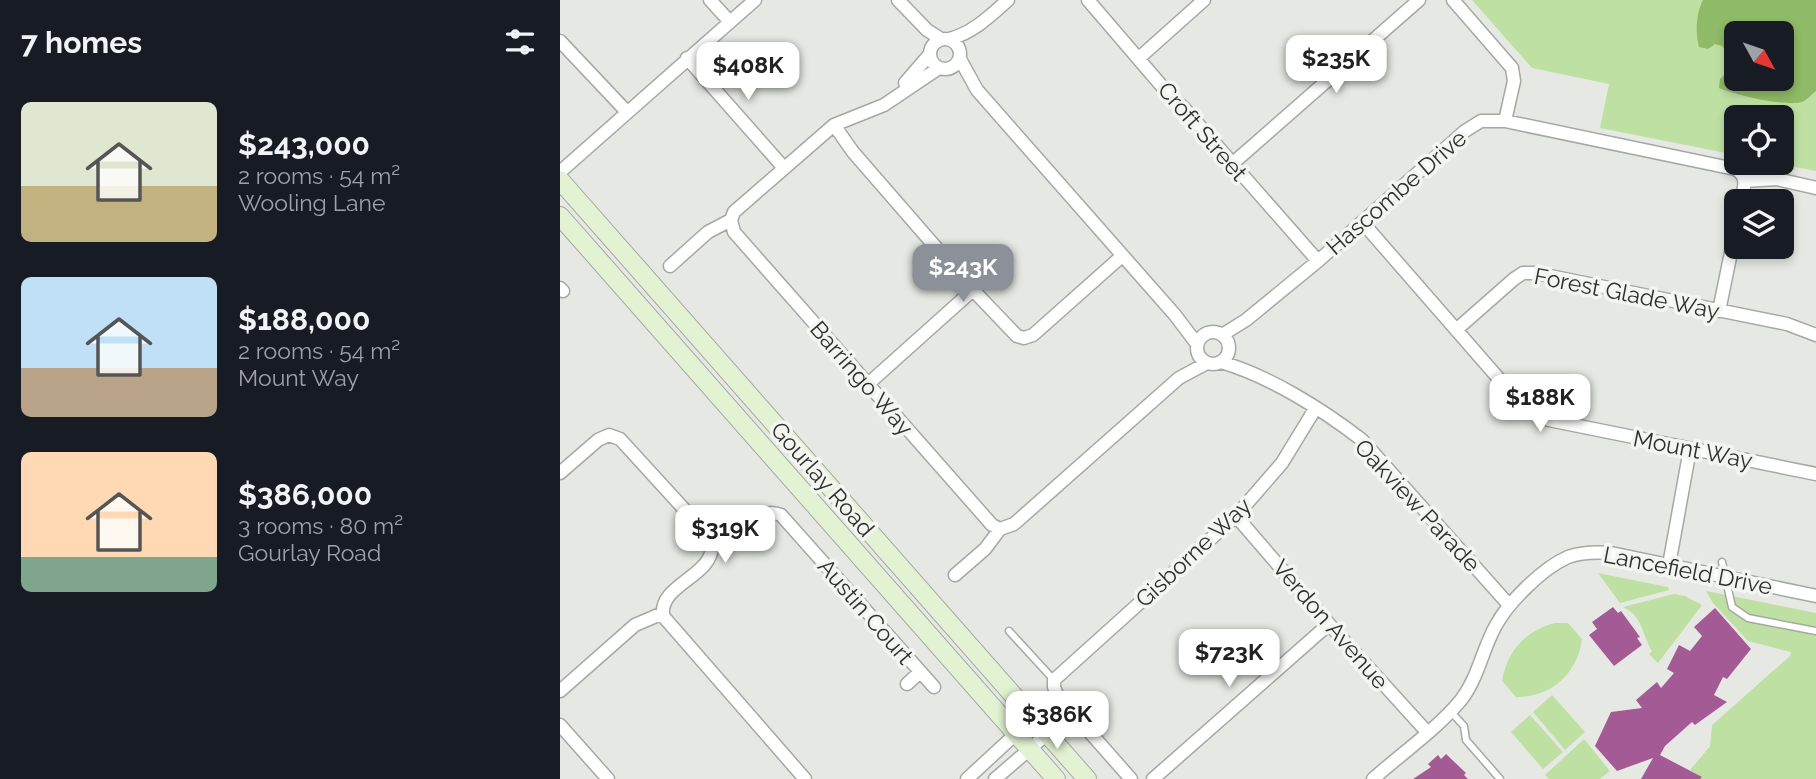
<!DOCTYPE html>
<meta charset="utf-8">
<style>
body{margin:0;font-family:Raleway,sans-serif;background:#20242c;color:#f1f3f6;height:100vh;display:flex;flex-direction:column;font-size:26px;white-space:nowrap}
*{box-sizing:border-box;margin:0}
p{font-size:23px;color:#9ea1a6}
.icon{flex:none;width:38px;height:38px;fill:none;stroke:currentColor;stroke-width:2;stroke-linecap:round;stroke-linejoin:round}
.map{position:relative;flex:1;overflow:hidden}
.details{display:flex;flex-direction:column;background:#171b24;width:560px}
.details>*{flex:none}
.needle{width:46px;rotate:130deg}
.fabs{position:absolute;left:1164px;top:21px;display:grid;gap:14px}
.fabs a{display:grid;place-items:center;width:70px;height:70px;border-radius:10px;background:#171b24;box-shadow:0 4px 10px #0003;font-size:35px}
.price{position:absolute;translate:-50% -60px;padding:0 16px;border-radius:14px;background:#fff;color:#222;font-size:23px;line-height:46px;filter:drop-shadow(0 2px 4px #0008)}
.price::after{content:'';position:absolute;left:50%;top:42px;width:21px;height:16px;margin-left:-10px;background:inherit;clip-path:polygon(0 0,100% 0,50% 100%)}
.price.current{background:#8c9099;color:#fff}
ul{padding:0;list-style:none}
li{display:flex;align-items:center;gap:21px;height:175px;padding:0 21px}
li span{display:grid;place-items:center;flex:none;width:196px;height:140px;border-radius:10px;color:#555}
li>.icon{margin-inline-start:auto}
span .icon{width:84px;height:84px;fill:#fffc;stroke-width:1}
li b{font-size:30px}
h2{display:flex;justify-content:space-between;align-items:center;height:84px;padding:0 21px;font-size:30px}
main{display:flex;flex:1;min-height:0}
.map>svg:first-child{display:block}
.green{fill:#bfe0a3;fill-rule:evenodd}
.water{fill:#8fba67;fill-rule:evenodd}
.building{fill:#a45b95}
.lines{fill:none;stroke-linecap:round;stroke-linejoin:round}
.service-casing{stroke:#a5a8a3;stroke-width:9}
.minor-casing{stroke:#a5a8a3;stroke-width:15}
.secondary-casing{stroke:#a5a8a3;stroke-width:20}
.service{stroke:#fff;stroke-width:6}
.minor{stroke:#fff;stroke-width:12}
.secondary{stroke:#e2f2d2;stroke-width:18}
.labels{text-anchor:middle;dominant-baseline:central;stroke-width:7;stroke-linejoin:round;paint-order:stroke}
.street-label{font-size:23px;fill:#2f302e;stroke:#f3f6f0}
</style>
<main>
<section class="details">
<h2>7 homes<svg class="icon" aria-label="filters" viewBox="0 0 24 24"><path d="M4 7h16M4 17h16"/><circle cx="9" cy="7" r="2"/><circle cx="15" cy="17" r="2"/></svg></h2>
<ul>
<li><span style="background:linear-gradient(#dfe7d0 60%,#c2b280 0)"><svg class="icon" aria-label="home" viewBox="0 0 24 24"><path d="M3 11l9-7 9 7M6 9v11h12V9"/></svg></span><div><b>$243,000</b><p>2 rooms · 54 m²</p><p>Wooling Lane</p></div></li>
<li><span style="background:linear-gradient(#bfe0f5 65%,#b9a48a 0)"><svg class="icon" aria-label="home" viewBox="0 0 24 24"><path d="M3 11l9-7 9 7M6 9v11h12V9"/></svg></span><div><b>$188,000</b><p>2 rooms · 54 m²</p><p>Mount Way</p></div></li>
<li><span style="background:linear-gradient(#ffd9b3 75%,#7fa58c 0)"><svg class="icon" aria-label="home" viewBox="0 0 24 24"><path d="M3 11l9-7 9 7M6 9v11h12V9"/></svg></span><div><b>$386,000</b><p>3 rooms · 80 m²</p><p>Gourlay Road</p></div></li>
</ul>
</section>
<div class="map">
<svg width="1256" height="779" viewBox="0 0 1256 779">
<rect width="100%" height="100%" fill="#e6e9e3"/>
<path class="green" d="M912,0H1256V171L1216,163H1222V117H1176V155L1040,128L1049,84L972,68ZM1176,33H1222V79H1176Z
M1038,573L1108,587L1109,590L1060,603Z
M1146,591L1256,613V779H1140L1141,777L1130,770L1150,746L1152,725L1230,656L1231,652L1188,641L1153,603Z
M1114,594L1125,596L1142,605L1098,663L1089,654L1092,651C1082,635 1083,616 1063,607Z
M995,623H1008L1022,639C1018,673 991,698 956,697L942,681C947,651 965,631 995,623Z
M992,695L1025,732L1005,750L973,712Z
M970,715L1003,752L983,769L951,732Z
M1024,739L1050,771L1040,779H989L985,775Z"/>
<path class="water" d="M1143,0H1256V91C1252,94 1247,100 1242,102C1225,107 1176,95 1159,88L1160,79L1167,72V53L1162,46L1155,44L1148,49L1139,47C1135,32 1136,14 1143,0ZM1176,33H1222V79H1176Z"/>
<path class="building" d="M1053,607L1058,613L1061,611L1080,637L1077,638L1082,645L1054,666L1029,635L1037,629L1032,622Z
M1155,608L1191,649L1167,679L1163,677L1154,695L1167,702L1135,725L1132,722L1105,746L1100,755L1142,777L1140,779H1081L1093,758L1057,771L1035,746L1051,712L1082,708L1076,700L1097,682L1101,688L1114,673L1107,669L1119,645L1130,651L1142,636L1134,627Z
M886,754L906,773L904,775L908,779H853L871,767L868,764L878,755L881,759Z"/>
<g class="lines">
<defs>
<path id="service" d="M1162,562L1172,607L1188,618L1256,631
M449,631L494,680
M890,711L904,726L906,740L940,779"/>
<path id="minor" d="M150,0L170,22
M338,0L367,30L381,39
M528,0L612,98L623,107L758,261
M893,0L952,68L954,81L945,121
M370 54a15 15 0 1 1 30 0a15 15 0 1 1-30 0Z
M389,39C413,33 430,16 448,0
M0,41L67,112
M127,58L224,168
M579,58L644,0
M400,59L417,90L615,315L637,344
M379,68L324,105L274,125L174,212L171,220L174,232L432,525L440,529L454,524L619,378L647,363
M345,83L370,54
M274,125L293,152L413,290L457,336L464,338L473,335L562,256
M672,164L859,0
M0,172L195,0
M1185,181L1217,179L1256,188
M803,223L960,403L989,420L1256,474
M110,266L148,232L171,220
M0,288L3,291
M1159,311L1176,228
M896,330L954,279L963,273H975L1227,324L1256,335
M637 348a16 16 0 1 1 32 0a16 16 0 1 1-32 0Z
M662,335L686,320L758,261L905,131L921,121H945L1175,169C1189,176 1184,188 1181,201
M661,362C709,376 762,409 802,440L949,605
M308,384L413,290
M0,473L38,440L49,435L60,439L145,532L152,544C154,577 99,583 103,616L245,779
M676,516L769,624L867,732
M152,546C159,544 167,542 173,538C190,528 200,506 221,515L374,687
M1109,565L1130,449
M395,575L425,549L440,529
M347,684L360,672
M0,691L75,625L103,613
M0,725L48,779
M407,779L473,718
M435,779L487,734
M571,779L497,695L494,687V680L676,516L722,463L755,409
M593,779L769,624
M813,779C842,753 876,730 901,700C918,678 922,651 935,627C948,602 983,568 1008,557C1022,552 1036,552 1051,553L1256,596"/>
<path id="secondary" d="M0,180L527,779
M0,216L496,779"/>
</defs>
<use href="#service" class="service-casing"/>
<use href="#minor" class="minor-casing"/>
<use href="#secondary" class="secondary-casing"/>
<use href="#service" class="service"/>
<use href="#minor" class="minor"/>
<use href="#secondary" class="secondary"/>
</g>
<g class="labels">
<g class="street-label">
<text transform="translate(643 131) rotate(49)">Croft Street</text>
<text transform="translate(836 192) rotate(-41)">Hascombe Drive</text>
<text transform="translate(1067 293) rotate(11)">Forest Glade Way</text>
<text transform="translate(302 378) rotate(49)">Barringo Way</text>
<text transform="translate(1133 449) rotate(11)">Mount Way</text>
<text transform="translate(263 479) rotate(49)">Gourlay Road</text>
<text transform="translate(858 505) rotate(47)">Oakview Parade</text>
<text transform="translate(633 552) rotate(-43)">Gisborne Way</text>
<text transform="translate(1128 570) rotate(11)">Lancefield Drive</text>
<text transform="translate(306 611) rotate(49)">Austin Court</text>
<text transform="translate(771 624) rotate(49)">Verdon Avenue</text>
</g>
</g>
</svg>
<div class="fabs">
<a><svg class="needle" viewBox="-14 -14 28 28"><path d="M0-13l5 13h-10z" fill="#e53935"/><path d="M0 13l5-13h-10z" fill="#9ea1a6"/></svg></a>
<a><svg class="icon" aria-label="locate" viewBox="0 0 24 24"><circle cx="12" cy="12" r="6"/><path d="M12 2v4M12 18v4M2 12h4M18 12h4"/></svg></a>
<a><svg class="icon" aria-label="layers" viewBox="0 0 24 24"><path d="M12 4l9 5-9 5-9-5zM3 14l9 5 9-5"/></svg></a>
</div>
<b class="price" style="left:776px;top:95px">$235K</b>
<b class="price" style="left:188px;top:102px">$408K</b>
<b class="price current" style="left:403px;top:304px">$243K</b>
<b class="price" style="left:980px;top:434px">$188K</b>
<b class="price" style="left:165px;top:565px">$319K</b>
<b class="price" style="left:669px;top:689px">$723K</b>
<b class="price" style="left:497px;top:751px">$386K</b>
</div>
</main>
